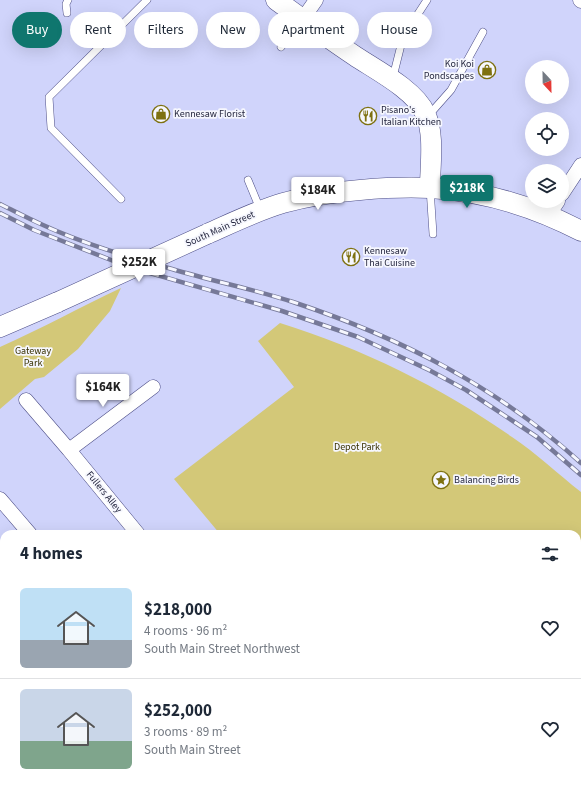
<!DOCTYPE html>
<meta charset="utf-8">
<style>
body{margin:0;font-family:"Source Sans 3",sans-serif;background:#f6f6f7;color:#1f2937;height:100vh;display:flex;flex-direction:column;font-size:15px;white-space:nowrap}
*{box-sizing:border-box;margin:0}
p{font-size:13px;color:#747a83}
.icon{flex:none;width:22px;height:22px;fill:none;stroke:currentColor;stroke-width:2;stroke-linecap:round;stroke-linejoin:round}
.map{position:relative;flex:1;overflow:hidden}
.sheet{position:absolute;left:0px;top:530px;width:581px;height:256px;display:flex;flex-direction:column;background:#fff;border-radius:12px 12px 0 0;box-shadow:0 4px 16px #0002}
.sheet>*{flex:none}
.hud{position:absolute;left:12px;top:12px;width:557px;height:36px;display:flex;gap:8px}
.needle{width:26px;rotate:158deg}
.fabs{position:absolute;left:525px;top:60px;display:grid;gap:8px}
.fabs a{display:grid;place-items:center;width:44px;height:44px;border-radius:50%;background:#fff;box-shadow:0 4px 16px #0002;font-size:20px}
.price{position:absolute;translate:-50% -34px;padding:0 9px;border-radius:4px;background:#fff;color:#222;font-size:13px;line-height:26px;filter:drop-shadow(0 1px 2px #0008)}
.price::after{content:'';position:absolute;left:50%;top:24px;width:12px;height:9px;margin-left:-6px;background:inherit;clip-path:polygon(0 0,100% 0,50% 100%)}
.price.on{background:#0f766e;color:#fff}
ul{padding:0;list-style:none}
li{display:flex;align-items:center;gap:12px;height:100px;padding:0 20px}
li+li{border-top:1px solid #e0e1e3}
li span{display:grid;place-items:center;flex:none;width:112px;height:80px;border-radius:6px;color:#555}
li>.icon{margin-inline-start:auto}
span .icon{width:48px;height:48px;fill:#fffc;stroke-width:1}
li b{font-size:17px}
h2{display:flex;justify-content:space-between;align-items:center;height:48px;padding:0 20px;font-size:17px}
.pill{padding:0 14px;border-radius:18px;background:#fff;box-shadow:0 4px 16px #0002;font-size:14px;line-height:36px}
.pill.on{background:#0f766e;color:#fff}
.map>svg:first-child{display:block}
.green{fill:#d3c878}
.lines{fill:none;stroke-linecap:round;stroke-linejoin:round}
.lane-casing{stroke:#4d4e87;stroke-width:8}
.street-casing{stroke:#4d4e87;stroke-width:15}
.secondary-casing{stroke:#4d4e87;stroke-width:21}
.lane{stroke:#fff;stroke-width:7}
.street{stroke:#fff;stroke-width:14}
.secondary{stroke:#fff;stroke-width:20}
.rail-casing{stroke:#767998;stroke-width:4.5}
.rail{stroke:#f6f7fe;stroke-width:3;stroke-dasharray:9;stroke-linecap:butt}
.secondary-bridge-casing{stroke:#4d4e87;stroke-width:21;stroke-linecap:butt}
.secondary-bridge{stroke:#fff;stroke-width:20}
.labels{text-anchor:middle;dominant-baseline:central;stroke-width:3.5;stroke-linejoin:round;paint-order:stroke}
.poi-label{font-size:10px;fill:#25273f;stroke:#f6f7fe;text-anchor:start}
.street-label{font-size:10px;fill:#25273f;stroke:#f6f7fe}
.park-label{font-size:10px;fill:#383100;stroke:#f6f7fe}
</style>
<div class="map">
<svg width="581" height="786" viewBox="0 0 581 786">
<rect width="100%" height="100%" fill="#d0d4fb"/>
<path class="green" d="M121,288L110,311L78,349L44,377L35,379L0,409V347C41,329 80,307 121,288Z
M280,323C363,349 441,387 512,437C536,453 558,474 581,492V786H264L260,782H577V534H220L174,479L294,387L258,341Z"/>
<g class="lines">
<defs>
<path id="lane" d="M67,13L66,4L68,0
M281,47L302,20
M393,77L403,37L427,0
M428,116L451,90L483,32
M248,180L260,209
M430,188L433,234
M121,199L51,128L49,97L147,0
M0,563L4,559
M0,577L4,574"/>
<path id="street" d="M580,0L581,1
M302,20L316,0
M562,194L581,165
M548,216L558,201
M26,400L69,450L138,534
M69,450L153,387
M0,499L30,534
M242,782L245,786"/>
<path id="secondary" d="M276,0C302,19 328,38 355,56C376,70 415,90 425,113C435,134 430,165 430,188
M207,234C232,223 256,211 283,203C308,196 334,192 360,190C383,188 407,187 430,188C482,191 535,207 581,231
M0,327L58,302"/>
</defs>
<use href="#lane" class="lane-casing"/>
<use href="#street" class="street-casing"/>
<use href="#secondary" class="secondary-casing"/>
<use href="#lane" class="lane"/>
<use href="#street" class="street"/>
<use href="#secondary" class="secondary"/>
<defs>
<path id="rail" d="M0,204C14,211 29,219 43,225C84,244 129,257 172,269C212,281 253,289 293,302C401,338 496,386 581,463
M0,213L34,230L129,267L282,311L358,337L429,370L466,390L537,437L581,475"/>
</defs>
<use href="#rail" class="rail-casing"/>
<use href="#rail" class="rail"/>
<defs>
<path id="secondary-bridge" d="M58,302L207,234"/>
</defs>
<use href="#secondary-bridge" class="secondary-bridge-casing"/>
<use href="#secondary-bridge" class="secondary-bridge"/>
</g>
<defs>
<symbol id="shop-ring" viewBox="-11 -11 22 22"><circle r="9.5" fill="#f6f7fe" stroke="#7e7111" stroke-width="1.5"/><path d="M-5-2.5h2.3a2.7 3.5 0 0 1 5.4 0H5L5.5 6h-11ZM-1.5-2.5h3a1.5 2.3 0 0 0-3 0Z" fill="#7e7111"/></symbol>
<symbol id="restaurant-ring" viewBox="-11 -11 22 22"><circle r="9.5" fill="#f6f7fe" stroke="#7e7111" stroke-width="1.5"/><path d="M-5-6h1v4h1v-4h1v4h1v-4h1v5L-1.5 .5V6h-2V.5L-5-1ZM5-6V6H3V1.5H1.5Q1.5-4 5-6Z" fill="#7e7111"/></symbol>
<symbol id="sight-ring" viewBox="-11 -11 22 22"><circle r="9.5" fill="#f6f7fe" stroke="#7e7111" stroke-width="1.5"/><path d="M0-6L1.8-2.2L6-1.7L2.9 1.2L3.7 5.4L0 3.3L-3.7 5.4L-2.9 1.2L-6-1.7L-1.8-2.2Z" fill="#7e7111"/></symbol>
</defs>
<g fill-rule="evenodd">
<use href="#shop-ring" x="477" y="60" width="20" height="20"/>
<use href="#shop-ring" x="151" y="104" width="20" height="20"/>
<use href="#restaurant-ring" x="358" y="106" width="20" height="20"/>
<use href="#restaurant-ring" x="341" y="247" width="20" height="20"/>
<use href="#sight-ring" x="431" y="470" width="20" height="20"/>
</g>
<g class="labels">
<g class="poi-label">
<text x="474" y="64" text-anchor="end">Koi Koi<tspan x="474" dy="12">Pondscapes</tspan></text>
<text x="381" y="110">Pisano's<tspan x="381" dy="12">Italian Kitchen</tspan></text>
<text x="174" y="114">Kennesaw Florist</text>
<text x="364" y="251">Kennesaw<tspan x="364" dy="12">Thai Cuisine</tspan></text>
<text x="454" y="480">Balancing Birds</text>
</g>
<g class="street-label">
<text transform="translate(220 229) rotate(-24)">South Main Street</text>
<text transform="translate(104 492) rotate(51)">Fullers Alley</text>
</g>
<g class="park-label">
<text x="33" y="351">Gateway<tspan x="33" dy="12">Park</tspan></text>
<text x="357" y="447">Depot Park</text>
</g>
</g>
</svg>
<div class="fabs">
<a><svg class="needle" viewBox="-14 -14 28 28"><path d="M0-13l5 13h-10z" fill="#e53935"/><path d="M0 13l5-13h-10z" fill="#747a83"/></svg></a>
<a><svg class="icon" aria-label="locate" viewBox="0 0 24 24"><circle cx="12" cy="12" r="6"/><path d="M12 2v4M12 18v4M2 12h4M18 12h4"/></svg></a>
<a><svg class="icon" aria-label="layers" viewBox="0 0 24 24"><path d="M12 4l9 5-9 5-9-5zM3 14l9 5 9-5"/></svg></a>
</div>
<b class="price on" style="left:467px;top:209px">$218K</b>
<b class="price" style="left:318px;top:211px">$184K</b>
<b class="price" style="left:139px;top:283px">$252K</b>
<b class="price" style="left:103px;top:408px">$164K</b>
<div class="hud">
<a class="pill on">Buy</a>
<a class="pill">Rent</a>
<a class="pill">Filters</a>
<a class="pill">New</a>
<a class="pill">Apartment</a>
<a class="pill">House</a>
</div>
<section class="sheet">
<h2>4 homes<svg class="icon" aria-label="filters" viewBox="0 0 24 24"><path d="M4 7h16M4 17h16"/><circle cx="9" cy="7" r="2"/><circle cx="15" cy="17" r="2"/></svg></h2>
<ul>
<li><span style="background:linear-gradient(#bfe0f5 65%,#9aa5b1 0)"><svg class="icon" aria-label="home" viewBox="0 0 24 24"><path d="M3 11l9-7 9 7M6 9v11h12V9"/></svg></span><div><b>$218,000</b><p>4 rooms · 96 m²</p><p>South Main Street Northwest</p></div><svg class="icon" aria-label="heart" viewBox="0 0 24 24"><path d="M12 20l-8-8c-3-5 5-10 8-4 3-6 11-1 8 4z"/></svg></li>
<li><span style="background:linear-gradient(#c9d6e8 65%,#7fa58c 0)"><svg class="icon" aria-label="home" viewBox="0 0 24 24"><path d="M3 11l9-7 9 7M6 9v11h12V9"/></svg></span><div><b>$252,000</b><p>3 rooms · 89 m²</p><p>South Main Street</p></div><svg class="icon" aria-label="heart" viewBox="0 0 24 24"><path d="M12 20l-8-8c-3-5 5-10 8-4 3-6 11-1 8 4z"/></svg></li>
</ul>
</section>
</div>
